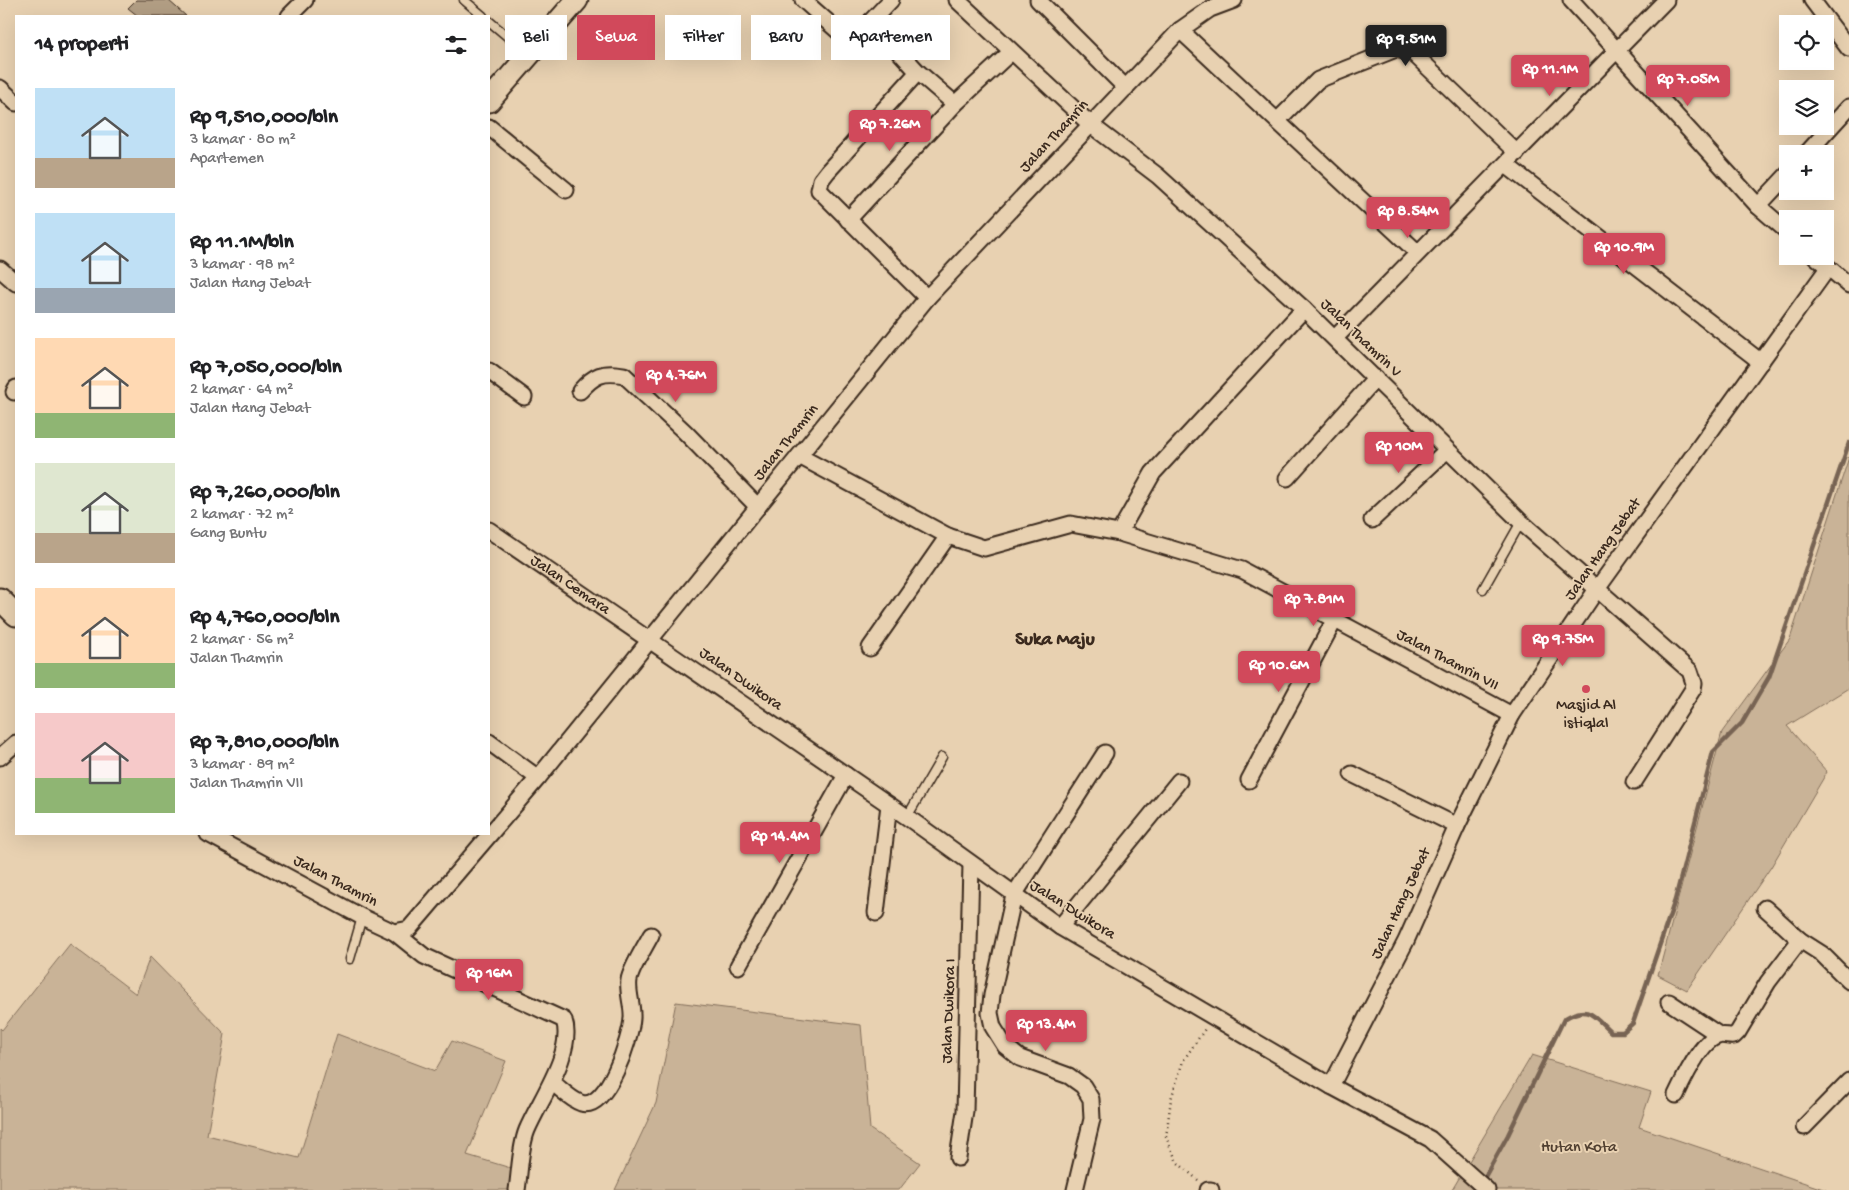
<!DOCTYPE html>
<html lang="id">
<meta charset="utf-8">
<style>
body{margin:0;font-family:"Gochi Hand",sans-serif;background:#f2f2f2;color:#202124;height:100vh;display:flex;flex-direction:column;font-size:19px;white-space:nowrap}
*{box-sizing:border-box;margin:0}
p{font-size:16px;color:#757577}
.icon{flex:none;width:28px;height:28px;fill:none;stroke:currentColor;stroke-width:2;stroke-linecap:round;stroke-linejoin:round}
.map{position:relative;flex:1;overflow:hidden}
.panel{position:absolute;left:15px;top:15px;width:475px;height:820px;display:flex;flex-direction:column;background:#fff;border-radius:0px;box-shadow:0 5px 20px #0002}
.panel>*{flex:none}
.banner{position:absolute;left:505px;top:15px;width:475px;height:45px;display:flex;gap:10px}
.fabs{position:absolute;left:1779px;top:15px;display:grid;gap:10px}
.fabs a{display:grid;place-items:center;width:55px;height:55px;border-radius:0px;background:#fff;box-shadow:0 5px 20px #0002;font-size:25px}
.price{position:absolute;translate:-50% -42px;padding:0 11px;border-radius:5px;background:#d1495b;color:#fff;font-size:16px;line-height:32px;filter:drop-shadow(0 1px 2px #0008)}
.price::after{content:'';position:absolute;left:50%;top:30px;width:15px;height:11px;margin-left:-8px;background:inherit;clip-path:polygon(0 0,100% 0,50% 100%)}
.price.active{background:#222;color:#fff}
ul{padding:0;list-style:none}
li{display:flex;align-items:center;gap:15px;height:125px;padding:0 20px}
li span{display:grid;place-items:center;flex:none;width:140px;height:100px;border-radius:0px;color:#555}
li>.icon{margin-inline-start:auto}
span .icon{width:60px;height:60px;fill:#fffc;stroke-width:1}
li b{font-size:21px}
h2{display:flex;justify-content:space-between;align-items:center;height:60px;padding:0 20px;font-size:21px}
.chip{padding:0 18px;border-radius:0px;background:#fff;box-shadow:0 5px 20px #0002;font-size:18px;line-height:45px}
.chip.active{background:#d1495b;color:#fff}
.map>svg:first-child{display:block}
.green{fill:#c9b397;stroke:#826e5a}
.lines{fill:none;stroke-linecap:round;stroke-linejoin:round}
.stream{stroke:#776452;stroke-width:4.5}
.building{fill:#b29e84;stroke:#3b2a1e}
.lane-casing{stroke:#3b2a1e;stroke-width:11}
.street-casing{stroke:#3b2a1e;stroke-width:19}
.secondary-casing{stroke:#3b2a1e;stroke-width:25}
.path{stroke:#3b2a1e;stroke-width:2.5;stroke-dasharray:1 4;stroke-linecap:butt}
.lane{stroke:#e8d1b1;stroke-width:8}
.street{stroke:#e8d1b1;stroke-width:15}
.secondary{stroke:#e8d1b1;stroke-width:21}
.poi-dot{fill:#d1495b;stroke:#e8d1b1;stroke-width:2}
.labels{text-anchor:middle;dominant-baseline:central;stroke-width:4;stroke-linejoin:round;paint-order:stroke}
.street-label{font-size:16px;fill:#3b2a1e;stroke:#e8d1b1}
.poi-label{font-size:16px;fill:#3b2a1e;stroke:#e8d1b1}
.park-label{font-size:16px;fill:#503f30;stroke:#e8d1b1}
.quarter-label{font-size:19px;font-weight:bold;fill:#3b2a1e;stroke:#e8d1b1}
</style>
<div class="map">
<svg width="1849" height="1190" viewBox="0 0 1849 1190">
<rect width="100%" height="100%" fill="#e8d1b1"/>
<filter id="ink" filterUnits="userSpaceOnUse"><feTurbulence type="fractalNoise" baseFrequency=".02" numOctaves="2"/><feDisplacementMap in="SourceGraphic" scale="10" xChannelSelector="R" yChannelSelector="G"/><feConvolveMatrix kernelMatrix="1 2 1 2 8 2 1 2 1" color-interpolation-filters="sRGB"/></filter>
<g filter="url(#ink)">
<path class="green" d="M1849,457V691L1847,689L1787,726L1827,772L1771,867L1687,990L1658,975L1722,732L1790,639Z
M70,944L136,994L150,957L225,1034L207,1135L299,1158L337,1034L435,1071L452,1041L506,1061L467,1155L514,1169L510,1190H0V1028L2,1030Z
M676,1002L861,1025L870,1129L920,1163L899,1190H615L656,1103Z
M1532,1055L1651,1092L1639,1127L1826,1190H1452Z"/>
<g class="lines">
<path class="stream" d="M1482,1182L1508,1135L1564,1019C1588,1004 1593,1015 1611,1032H1623L1633,1023L1675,900L1713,752L1742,723L1769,677L1849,443"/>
</g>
<path class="building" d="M136,0H168L186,16H138L128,8Z"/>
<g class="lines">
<defs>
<path id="lane" d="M464,0L483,16
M489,21L528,54
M1483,589L1521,522
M907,817L942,757
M350,959L362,917"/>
<g id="street">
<path d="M803,0L847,39L857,36L891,0"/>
<path d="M957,0L1091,125L1158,176L1304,309L1521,522L1690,671L1694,683L1693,689L1634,782"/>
<path d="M1038,0L1126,88"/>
<path d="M1571,0L1758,206L1788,232"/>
<path d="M1812,0L1849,49"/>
<path d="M289,16L305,0"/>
<path d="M871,21L918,72L955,104L1011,52"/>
<path d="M1180,30L1417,252"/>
<path d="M918,72L828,171L821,180L819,190L927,298"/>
<path d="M0,88L16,103"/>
<path d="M1278,120L1318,80L1396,49L1413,53L1517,153"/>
<path d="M489,127L566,190"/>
<path d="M1806,154L1849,107"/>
<path d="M1506,165L1761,362"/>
<path d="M1758,206L1788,174"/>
<path d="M848,220L955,104"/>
<path d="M1815,256L1849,285"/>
<path d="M0,269L16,283"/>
<path d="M1335,338L1666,0"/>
<path d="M489,371L524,397"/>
<path d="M580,391C594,375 603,371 624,375L685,432L758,507"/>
<path d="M14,392L16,388"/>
<path d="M799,456L948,536L984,548L1071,524L1119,533L1242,570L1512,715"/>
<path d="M1287,478L1376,378"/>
<path d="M1372,520L1447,450"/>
<path id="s1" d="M489,530L907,817L1060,927L1331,1086L1430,1139L1487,1190"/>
<path d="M1119,533L1153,473L1304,309"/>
<path d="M870,648L948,536"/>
<path d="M489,742L538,778"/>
<path d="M0,757L16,743"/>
<path d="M1352,774L1457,826"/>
<path d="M1249,780L1334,621"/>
<path d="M208,834L362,917L394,932L409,929L538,778L927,298L1180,30L1210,9L1234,0"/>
<path d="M1765,908L1800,940L1822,954L1849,981"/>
<path d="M876,913L889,805"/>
<path d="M1060,927L1179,781"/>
<path d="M394,932L424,956L564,1020C575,1052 539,1101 527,1130C520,1147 520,1171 517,1190"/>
<path d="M738,966L846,775"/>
<path d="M1669,1002L1719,1035"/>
<path d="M553,1083C561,1089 571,1100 581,1103C607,1112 631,1037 632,1018C633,1006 627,992 629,980C631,968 645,947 651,935"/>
<path d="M1331,1086L1406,941L1457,826L1512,715L1597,589L1828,268"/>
<path d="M1676,1095C1683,1080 1702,1040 1718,1036C1723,1034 1729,1037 1734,1036L1738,1032L1768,982L1800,940"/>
<path d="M1804,1127L1849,1081"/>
<path d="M958,1158L965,1111L971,864"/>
<path d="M1075,1190L1092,1119L1091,1099L1083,1086L1069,1076L1020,1058L1005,1046L993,1027L990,1013L992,995L1014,895L1105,753"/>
<path d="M1208,1190H1211"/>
</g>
<path id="secondary" d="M489,101L577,0
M0,599L16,615"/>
</defs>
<use href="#lane" class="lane-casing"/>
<use href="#street" class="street-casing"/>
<use href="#secondary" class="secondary-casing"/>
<path class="path" d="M1198,1180L1177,1162L1166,1137L1171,1099L1183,1061L1205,1029"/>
<use href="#lane" class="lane"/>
<use href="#street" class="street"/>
<use href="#secondary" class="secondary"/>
</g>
</g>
<circle class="poi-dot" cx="1586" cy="689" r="5"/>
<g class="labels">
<g class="street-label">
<text transform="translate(1055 137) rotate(-47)">Jalan Thamrin</text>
<text transform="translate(1360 339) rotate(44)">Jalan Thamrin V</text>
<text transform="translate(787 443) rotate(-51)">Jalan Thamrin</text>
<text transform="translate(1604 550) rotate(-55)">Jalan Hang Jebat</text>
<text stroke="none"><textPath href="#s1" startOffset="98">Jalan Cemara</textPath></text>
<text transform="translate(1447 661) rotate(28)">Jalan Thamrin VII</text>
<text transform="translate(740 680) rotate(35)">Jalan Dwikora</text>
<text transform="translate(335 882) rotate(28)">Jalan Thamrin</text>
<text transform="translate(1402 904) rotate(-65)">Jalan Hang Jebat</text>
<text transform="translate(1072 911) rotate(32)">Jalan Dwikora</text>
<text transform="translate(950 1011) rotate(-88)">Jalan Dwikora I</text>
</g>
<g class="poi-label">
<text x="1586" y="706">Masjid Al<tspan x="1586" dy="18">istiqlal</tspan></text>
</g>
<g class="park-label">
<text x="1579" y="1148">Hutan Kota</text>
</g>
<g class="quarter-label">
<text x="1055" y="640">Suka Maju</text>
</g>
</g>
</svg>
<div class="fabs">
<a><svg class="icon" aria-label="locate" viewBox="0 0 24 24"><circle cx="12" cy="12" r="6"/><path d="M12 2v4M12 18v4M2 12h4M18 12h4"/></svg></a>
<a><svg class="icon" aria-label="layers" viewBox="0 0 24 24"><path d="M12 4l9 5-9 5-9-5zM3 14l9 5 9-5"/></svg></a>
<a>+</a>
<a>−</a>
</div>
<b class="price active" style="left:1406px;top:67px">Rp 9.51M</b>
<b class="price" style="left:1550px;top:97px">Rp 11.1M</b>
<b class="price" style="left:1688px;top:107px">Rp 7.05M</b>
<b class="price" style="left:890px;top:152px">Rp 7.26M</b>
<b class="price" style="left:1408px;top:239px">Rp 8.54M</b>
<b class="price" style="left:1624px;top:275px">Rp 10.9M</b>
<b class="price" style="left:676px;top:403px">Rp 4.76M</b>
<b class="price" style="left:1399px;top:474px">Rp 10M</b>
<b class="price" style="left:1314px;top:627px">Rp 7.81M</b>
<b class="price" style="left:1563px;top:667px">Rp 9.75M</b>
<b class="price" style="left:1279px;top:693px">Rp 10.6M</b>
<b class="price" style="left:780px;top:864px">Rp 14.4M</b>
<b class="price" style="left:489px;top:1001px">Rp 16M</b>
<b class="price" style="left:1046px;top:1052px">Rp 13.4M</b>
<div class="banner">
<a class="chip">Beli</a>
<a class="chip active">Sewa</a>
<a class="chip">Filter</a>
<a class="chip">Baru</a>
<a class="chip">Apartemen</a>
</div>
<section class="panel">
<h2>14 properti<svg class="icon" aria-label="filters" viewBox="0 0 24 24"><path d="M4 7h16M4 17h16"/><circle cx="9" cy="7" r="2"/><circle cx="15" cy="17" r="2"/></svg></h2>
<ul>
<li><span style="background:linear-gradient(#bfe0f5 70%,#b9a48a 0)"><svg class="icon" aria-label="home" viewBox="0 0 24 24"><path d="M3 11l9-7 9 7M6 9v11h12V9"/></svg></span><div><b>Rp 9,510,000/bln</b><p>3 kamar · 80 m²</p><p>Apartemen</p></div></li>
<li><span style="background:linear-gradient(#bfe0f5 75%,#9aa5b1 0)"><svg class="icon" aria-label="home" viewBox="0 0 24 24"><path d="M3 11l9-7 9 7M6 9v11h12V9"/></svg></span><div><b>Rp 11.1M/bln</b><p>3 kamar · 98 m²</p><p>Jalan Hang Jebat</p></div></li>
<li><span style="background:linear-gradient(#ffd9b3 75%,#8fb573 0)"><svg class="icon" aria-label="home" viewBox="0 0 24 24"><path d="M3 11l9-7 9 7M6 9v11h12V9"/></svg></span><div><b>Rp 7,050,000/bln</b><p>2 kamar · 64 m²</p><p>Jalan Hang Jebat</p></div></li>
<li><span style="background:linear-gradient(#dfe7d0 70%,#b9a48a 0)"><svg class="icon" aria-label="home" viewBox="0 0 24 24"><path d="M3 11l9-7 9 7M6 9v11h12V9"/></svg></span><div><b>Rp 7,260,000/bln</b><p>2 kamar · 72 m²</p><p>Gang Buntu</p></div></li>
<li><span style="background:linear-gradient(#ffd9b3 75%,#8fb573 0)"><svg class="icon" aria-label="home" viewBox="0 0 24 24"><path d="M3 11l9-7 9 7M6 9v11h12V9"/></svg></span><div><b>Rp 4,760,000/bln</b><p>2 kamar · 56 m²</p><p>Jalan Thamrin</p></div></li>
<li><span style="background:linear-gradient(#f6c9c9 65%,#8fb573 0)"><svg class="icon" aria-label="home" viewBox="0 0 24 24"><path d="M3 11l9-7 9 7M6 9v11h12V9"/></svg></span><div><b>Rp 7,810,000/bln</b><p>3 kamar · 89 m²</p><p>Jalan Thamrin VII</p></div></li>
</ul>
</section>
</div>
